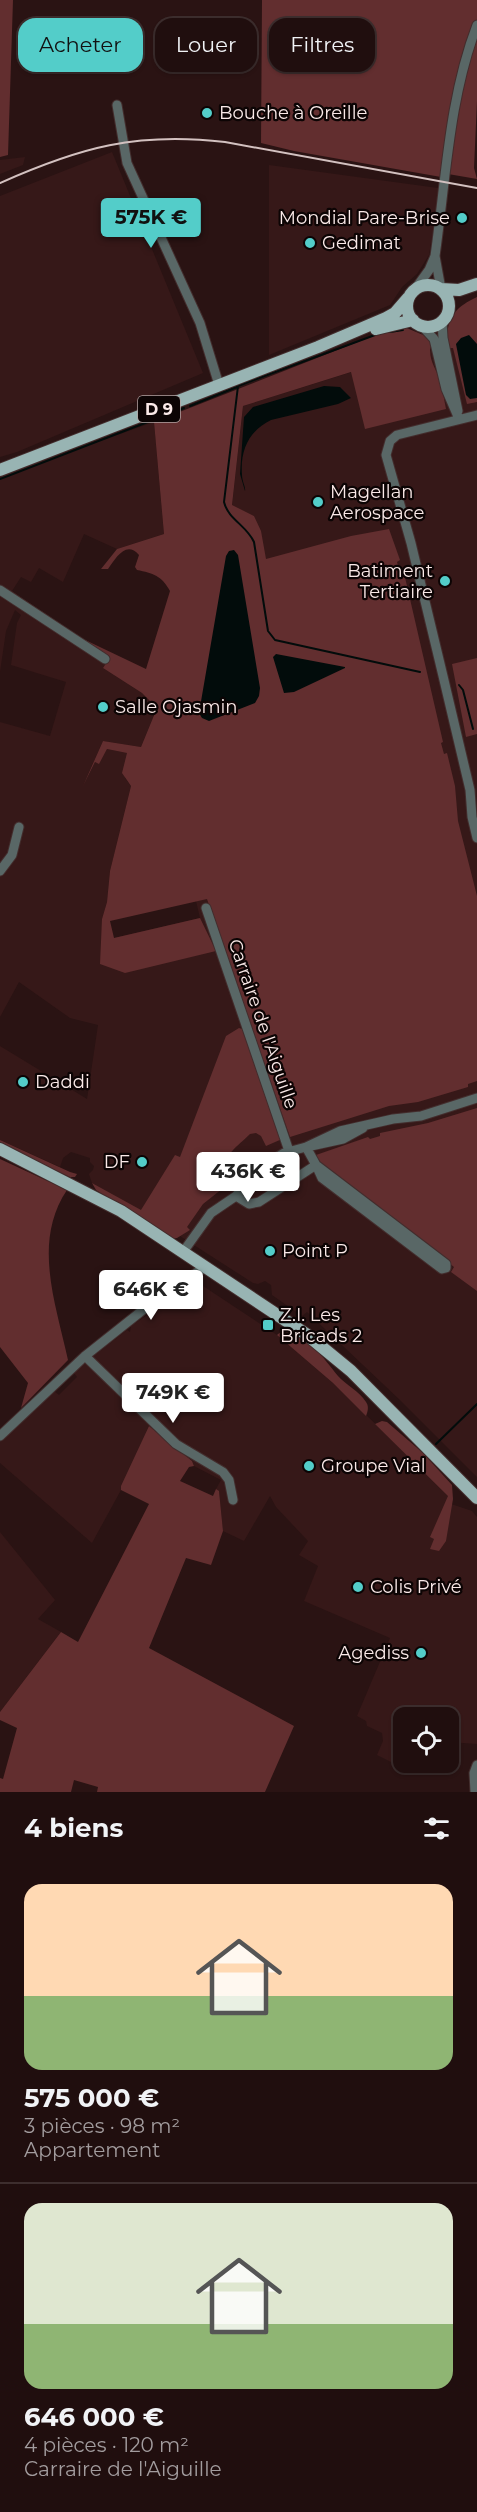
<!DOCTYPE html>
<html lang="fr">
<meta charset="utf-8">
<style>
body{margin:0;font-family:Montserrat,sans-serif;background:#2d1c1c;color:#f1f3f6;height:100vh;display:flex;flex-direction:column;font-size:22px;white-space:nowrap}
*{box-sizing:border-box;margin:0}
p{font-size:20px;color:#a29c9e}
.icon{flex:none;width:33px;height:33px;fill:none;stroke:currentColor;stroke-width:2;stroke-linecap:round;stroke-linejoin:round}
.map{position:relative;height:1792px;overflow:hidden}
.side{display:flex;flex-direction:column;background:#200e0e;flex:1}
.side>*{flex:none}
.top-card{position:absolute;left:18px;top:18px;width:441px;height:54px;display:flex;gap:12px}
.controls{position:absolute;left:393px;top:1707px;display:grid;gap:12px}
.controls a{display:grid;place-items:center;width:66px;height:66px;border-radius:12px;background:#200e0e;box-shadow:0 2px 4px #0004,0 0 0 2px #3d2e2e;font-size:30px}
.price{position:absolute;translate:-50% -51px;padding:0 14px;border-radius:6px;background:#fff;color:#222;font-size:20px;line-height:39px;filter:drop-shadow(0 2px 3px #0008)}
.price::after{content:'';position:absolute;left:50%;top:36px;width:18px;height:14px;margin-left:-9px;background:inherit;clip-path:polygon(0 0,100% 0,50% 100%)}
.price.selected{background:#53cdc9;color:#111}
ul{padding:0;list-style:none}
li{display:grid;align-content:center;gap:12px;height:318px;padding:0 24px}
li+li{border-top:2px solid #3d2e2e}
li span{display:grid;place-items:center;height:186px;border-radius:18px;color:#555}
li>.icon{margin-inline-start:auto}
span .icon{width:108px;height:108px;fill:#fffc;stroke-width:1}
li b{font-size:26px}
h2{display:flex;justify-content:space-between;align-items:center;height:72px;padding:0 24px;font-size:26px}
.tag{padding:0 21px;border-radius:18px;background:#200e0e;box-shadow:0 2px 4px #0004,0 0 0 2px #3d2e2e;font-size:21px;line-height:54px}
.tag.selected{background:#53cdc9;color:#111}
.map>svg:first-child{display:block}
.built{fill:#361818}
.green{fill:#622e2f}
.water{fill:#020c0b}
.lines{fill:none;stroke-linecap:round;stroke-linejoin:round}
.stream{stroke:#020c0b;stroke-width:2}
.minor-casing{stroke:#432d2d;stroke-width:11}
.major-casing{stroke:#432d2d;stroke-width:14}
.minor{stroke:#596766;stroke-width:9}
.major{stroke:#98b4b3;stroke-width:12}
.rail{stroke:#d3c1c0;stroke-width:2}
.poi-dot{fill:#53cdc9;stroke:#0c0404;stroke-width:2}
.labels{text-anchor:middle;dominant-baseline:central;stroke-width:4.5;stroke-linejoin:round;paint-order:stroke}
.shield{fill:#0c0404;stroke:#b3a4a4;stroke-width:1.5}
.shield-label{font-size:16px;font-weight:bold;fill:#fae9e8}
.poi-label{font-size:18px;fill:#fae9e8;stroke:#0c0404;text-anchor:start}
.street-label{font-size:18px;fill:#fae9e8;stroke:#0c0404}
</style>
<div class="map">
<svg width="477" height="1792" viewBox="0 0 477 1792">
<rect width="100%" height="100%" fill="#2a1313"/>
<path class="built" d="M112,152L203,373L17,452L0,457V196Z
M25,157L23,165L0,174V160Z
M269,165L438,188L436,213L429,255L417,274L402,287L390,305L269,355Z
M477,315V1477L401,1401L307,1312L302,1316L272,1295L271,1285L265,1281L258,1284L253,1283L141,1211L92,1183L89,1174L93,1170L94,1166L90,1162V1158L71,1152L63,1158L60,1167L0,1140V1046L87,1099L98,1025L70,1018L19,982L0,1017V722L50,736L66,682L11,665L17,623L21,615L15,610L6,631L0,672V476L154,422L164,534L117,549L84,534L63,582L39,568L31,582L21,577L12,591L110,657L103,668L142,693L157,708L141,747L103,741L83,786L95,762L99,763L107,749L128,753L125,778L131,786L110,871L107,902L102,919L103,935L114,938L200,918L196,901L273,636L254,516L232,506L243,406L352,372L430,351L455,327Z
M197,1282L277,1335L333,1383L453,1499L451,1504L472,1511L477,1517V1744L449,1742L448,1718H404V1762L409,1763L402,1772L398,1770L399,1766L377,1755L383,1741L382,1733L367,1726L366,1721L357,1716L390,1638L304,1601L318,1566L299,1555L308,1541L276,1507L270,1496L244,1541L223,1531L219,1492L216,1489L221,1480L194,1466L192,1461L149,1426L121,1490L92,1543L0,1463V1441L54,1391L59,1395L77,1377L73,1372L83,1364L127,1330L130,1332L131,1326Z
M0,1532L55,1600L38,1619L61,1632L0,1712Z"/>
<path class="green" d="M0,0H13L8,155L0,157Z
M262,0H477V101L474,168L477,179L448,174L441,177L294,151L261,143Z
M477,297V402L467,404L453,348H449C444,321 453,308 477,297Z
M402,326L428,337L432,343C426,356 436,369 440,380C443,389 444,400 446,409L365,429L351,372L243,406L232,505L254,516L261,531L266,559L351,536L389,529L400,560L397,562L400,573H404L443,742L441,743L444,754L447,753L455,786L458,821L477,896V1081L468,1084V1087L418,1102L389,1106L290,1137L207,899L110,921L114,938L200,918L216,951L125,973L100,964L102,919L107,902L110,871L131,786L122,773L127,753L107,749L99,764L95,762L83,786L103,741L141,747L157,708L142,693L103,668L110,657L81,638L146,669L170,591C162,576 153,573 137,570L135,567L139,555C126,540 116,558 108,569H101L117,549L164,534L154,422L383,332Z
M477,658V734L466,737L452,664Z
M239,1028L245,1030L282,1139L266,1146L261,1136L256,1133L250,1134C234,1150 214,1161 227,1185L203,1204L187,1227L190,1230L177,1238L171,1239L96,1190L92,1183L141,1210L175,1155L180,1157L226,1036Z
M477,1108V1291L451,1272L454,1267L315,1158L316,1155L368,1137L370,1139L380,1136V1133L428,1123Z
M0,1140L70,1172L77,1174L75,1177H70L0,1145Z
M0,1159L67,1190C32,1242 56,1304 68,1360L21,1408L28,1383L0,1347Z
M283,1330C308,1336 323,1357 338,1376C346,1385 359,1391 366,1402C369,1406 368,1411 366,1416L333,1383L277,1335Z
M382,1421L387,1422L423,1453L452,1485L453,1499L446,1541L439,1551L430,1549L434,1539L430,1537L448,1496L375,1424Z
M149,1426L192,1461L194,1466L189,1467L180,1481L213,1496L216,1489L219,1491L223,1531L211,1565L186,1558L149,1648L294,1726L265,1792H97L98,1787L74,1780L71,1792H0V1778L3,1779L17,1728L0,1720V1712L61,1632L78,1642L149,1504L121,1490V1486Z"/>
<path class="water" d="M469,335L477,344V398L470,399L466,395L456,344L461,338Z
M324,386L340,387L351,398L338,404L271,420C249,431 240,450 242,475C242,481 246,488 245,491L240,474L244,417L253,407Z
M234,550L238,555L260,688L259,696L255,703L209,721L202,718L199,713L226,556L229,551Z
M276,654L345,667V668L294,692L284,693L273,657Z"/>
<g class="lines">
<path class="stream" d="M390,332L403,330
M375,335L238,386L224,502C228,519 247,526 254,542L268,631L275,640L420,672
M190,406L237,387
M0,479L184,408
M459,685L463,690L473,729
M436,1444L477,1404"/>
<defs>
<path id="minor" d="M117,105L127,163L200,323L219,385
M435,256C446,179 449,98 477,25
M416,288L429,270L435,256L441,289
M442,321L443,338L458,411
M422,326L434,339L446,389L459,419
M477,415L397,435L390,441L386,455L411,543L443,676L470,790L472,817L477,838
M0,590L105,659
M0,871L12,855L19,827
M206,908L289,1151
M311,1146L343,1139L363,1128
M306,1147L340,1131L393,1119L421,1116L477,1098
M316,1165L446,1264V1268L442,1269L322,1178Z
M183,1252L211,1213L236,1196L263,1166L284,1153L306,1147L316,1165L259,1202L249,1204L236,1196
M85,1356L176,1444L223,1472L229,1480L233,1500
M0,1436L85,1356L153,1302L205,1267
M475,1792L474,1773L477,1765"/>
<path id="major" d="M407 306a21 21 0 1 1 42 0a21 21 0 1 1-42 0Z
M441,289L459,290L477,284
M376,329L413,320
M0,470L318,347L386,318L395,313L408,298
M0,1149L121,1211L306,1334L351,1371L477,1498"/>
</defs>
<use href="#minor" class="minor-casing"/>
<use href="#major" class="major-casing"/>
<use href="#minor" class="minor"/>
<use href="#major" class="major"/>
<path class="rail" d="M0,183C81,147 136,132 225,142L477,188"/>
</g>
<g class="poi-dot">
<circle cx="207" cy="113" r="6"/>
<circle cx="462" cy="218" r="6"/>
<circle cx="310" cy="243" r="6"/>
<circle cx="318" cy="502" r="6"/>
<circle cx="445" cy="581" r="6"/>
<circle cx="103" cy="707" r="6"/>
<circle cx="23" cy="1082" r="6"/>
<circle cx="142" cy="1162" r="6"/>
<circle cx="270" cy="1251" r="6"/>
<rect x="262" y="1319" width="12" height="12" rx="3"/>
<circle cx="309" cy="1466" r="6"/>
<circle cx="358" cy="1587" r="6"/>
<circle cx="421" cy="1653" r="6"/>
</g>
<g class="labels">
<rect class="shield" x="138" y="396" width="42" height="26" rx="4.5"/>
<g class="shield-label">
<text x="159" y="409">D 9</text>
</g>
<g class="poi-label">
<text x="219" y="113">Bouche à Oreille</text>
<text x="450" y="218" text-anchor="end">Mondial Pare-Brise</text>
<text x="322" y="243">Gedimat</text>
<text x="330" y="492">Magellan<tspan x="330" dy="21">Aerospace</tspan></text>
<text x="433" y="571" text-anchor="end">Batiment<tspan x="433" dy="21">Tertiaire</tspan></text>
<text x="115" y="707">Salle Ojasmin</text>
<text x="35" y="1082">Daddi</text>
<text x="130" y="1162" text-anchor="end">DF</text>
<text x="282" y="1251">Point P</text>
<text x="280" y="1315">Z.I. Les<tspan x="280" dy="21">Bricads 2</tspan></text>
<text x="321" y="1466">Groupe Vial</text>
<text x="370" y="1587">Colis Privé</text>
<text x="409" y="1653" text-anchor="end">Agediss</text>
</g>
<g class="street-label">
<text transform="translate(263 1024) rotate(71)">Carraire de l'Aiguille</text>
</g>
</g>
</svg>
<div class="controls">
<a><svg class="icon" aria-label="locate" viewBox="0 0 24 24"><circle cx="12" cy="12" r="6"/><path d="M12 2v4M12 18v4M2 12h4M18 12h4"/></svg></a>
</div>
<b class="price selected" style="left:151px;top:249px">575K €</b>
<b class="price" style="left:248px;top:1203px">436K €</b>
<b class="price" style="left:151px;top:1321px">646K €</b>
<b class="price" style="left:173px;top:1424px">749K €</b>
<div class="top-card">
<a class="tag selected">Acheter</a>
<a class="tag">Louer</a>
<a class="tag">Filtres</a>
</div>
</div>
<section class="side">
<h2>4 biens<svg class="icon" aria-label="filters" viewBox="0 0 24 24"><path d="M4 7h16M4 17h16"/><circle cx="9" cy="7" r="2"/><circle cx="15" cy="17" r="2"/></svg></h2>
<ul>
<li><span style="background:linear-gradient(#ffd9b3 60%,#8fb573 0)"><svg class="icon" aria-label="home" viewBox="0 0 24 24"><path d="M3 11l9-7 9 7M6 9v11h12V9"/></svg></span><div><b>575 000 €</b><p>3 pièces · 98 m²</p><p>Appartement</p></div></li>
<li><span style="background:linear-gradient(#dfe7d0 65%,#8fb573 0)"><svg class="icon" aria-label="home" viewBox="0 0 24 24"><path d="M3 11l9-7 9 7M6 9v11h12V9"/></svg></span><div><b>646 000 €</b><p>4 pièces · 120 m²</p><p>Carraire de l'Aiguille</p></div></li>
</ul>
</section>
